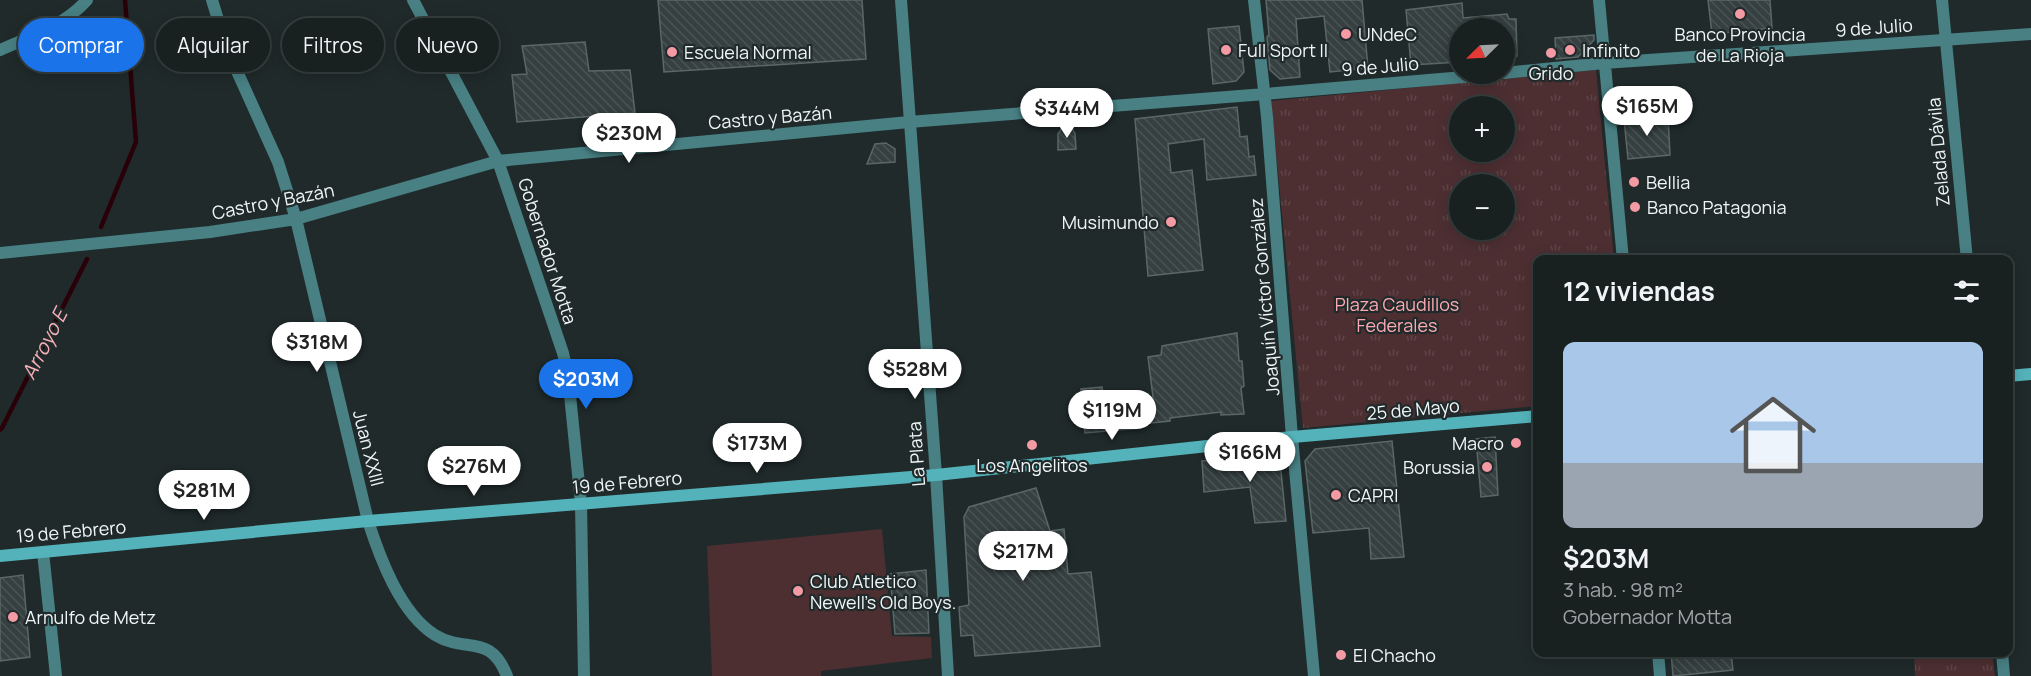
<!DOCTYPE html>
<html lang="es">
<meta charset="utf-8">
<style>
body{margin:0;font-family:Manrope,sans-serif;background:#212829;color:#f1f3f6;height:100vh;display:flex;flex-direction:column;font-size:22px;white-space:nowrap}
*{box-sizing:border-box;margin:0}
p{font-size:20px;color:#9fa3a5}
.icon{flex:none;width:33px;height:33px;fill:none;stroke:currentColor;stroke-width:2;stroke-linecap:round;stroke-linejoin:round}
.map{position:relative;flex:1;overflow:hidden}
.panel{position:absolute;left:1533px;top:255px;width:480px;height:402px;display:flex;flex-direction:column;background:#182020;border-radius:12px;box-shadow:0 3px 15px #0003,0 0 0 2px #363e3e}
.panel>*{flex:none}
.top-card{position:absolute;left:18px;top:18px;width:570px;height:54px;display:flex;gap:12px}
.needle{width:39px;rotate:246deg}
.buttons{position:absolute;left:1449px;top:18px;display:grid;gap:12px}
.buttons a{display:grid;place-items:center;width:66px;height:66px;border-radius:50%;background:#182020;box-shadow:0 3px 15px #0003,0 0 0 2px #363e3e;font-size:30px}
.price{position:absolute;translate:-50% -51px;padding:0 14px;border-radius:21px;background:#fff;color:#222;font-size:20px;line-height:39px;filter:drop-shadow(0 2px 3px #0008)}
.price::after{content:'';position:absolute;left:50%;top:36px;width:18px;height:14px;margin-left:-9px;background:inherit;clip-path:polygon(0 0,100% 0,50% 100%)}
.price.selected{background:#1a73e8;color:#fff}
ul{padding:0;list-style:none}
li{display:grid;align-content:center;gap:12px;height:318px;padding:0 30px}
li span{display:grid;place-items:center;height:186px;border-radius:12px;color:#555}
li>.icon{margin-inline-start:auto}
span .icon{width:108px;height:108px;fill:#fffc;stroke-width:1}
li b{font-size:26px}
h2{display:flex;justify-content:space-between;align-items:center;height:72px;padding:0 30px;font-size:26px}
.chip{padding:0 21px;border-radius:27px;background:#182020;box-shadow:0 3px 15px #0003,0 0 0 2px #363e3e;font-size:21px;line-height:54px}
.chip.selected{background:#1a73e8;color:#fff}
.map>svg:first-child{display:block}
.grass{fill:#4d2f32}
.park{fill:url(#park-tufts);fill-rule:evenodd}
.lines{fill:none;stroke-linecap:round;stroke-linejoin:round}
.stream{stroke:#290008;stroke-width:4.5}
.building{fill:url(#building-back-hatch);stroke:#5b6767;stroke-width:1.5}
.street{stroke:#488084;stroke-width:12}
.secondary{stroke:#54b3ba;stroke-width:12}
.poi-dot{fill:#f49aa4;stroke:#202a2b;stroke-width:2}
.labels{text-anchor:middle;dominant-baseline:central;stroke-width:4.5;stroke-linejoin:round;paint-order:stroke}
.street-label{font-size:18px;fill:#f0f6f7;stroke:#202a2b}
.poi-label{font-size:18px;fill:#f0f6f7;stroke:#202a2b;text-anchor:start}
.park-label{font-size:18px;fill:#ffa9b2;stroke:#202a2b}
.water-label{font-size:20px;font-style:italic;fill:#f6b0b7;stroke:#202a2b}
</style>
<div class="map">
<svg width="2031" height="676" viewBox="0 0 2031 676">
<defs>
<pattern id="park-tufts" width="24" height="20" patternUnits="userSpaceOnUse" patternTransform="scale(1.5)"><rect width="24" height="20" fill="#4d2f32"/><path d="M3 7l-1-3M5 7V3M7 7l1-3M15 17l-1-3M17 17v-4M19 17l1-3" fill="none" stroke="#5e4446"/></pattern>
<pattern id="building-back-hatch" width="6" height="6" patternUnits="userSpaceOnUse" patternTransform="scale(1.5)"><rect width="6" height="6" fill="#364041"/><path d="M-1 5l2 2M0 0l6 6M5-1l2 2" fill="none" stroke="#4a5354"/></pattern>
</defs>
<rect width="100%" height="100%" fill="#202a2b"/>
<path class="grass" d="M882,529L892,636L931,637L932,658L821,671V676H712L707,546Z"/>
<path class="park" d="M1596,70L1614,259L1538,260L1537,406L1303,428L1271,101ZM1460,106H1504V152H1460ZM1460,184H1504V230H1460Z
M1914,653H1992L1995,676H1915Z"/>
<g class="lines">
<path class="stream" d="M101,227L136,142L125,0
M0,430L2,428L87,259"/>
</g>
<path class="building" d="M658,0H862L866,59L664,72Z
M1266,0H1362L1368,68L1330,72L1324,16L1296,19L1300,77L1280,79L1270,70L1267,37L1269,35Z
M1708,0H1770L1772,28L1712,34Z
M1462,3L1463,18L1507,14L1509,19H1516L1517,56L1504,57V28H1460V62L1411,65L1406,10Z
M1239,26L1244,72L1236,81L1213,84L1208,29Z
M1594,35V40L1578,57L1556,59L1555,38Z
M585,42L589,71L630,70L635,113L517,122L512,75L527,74L522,46Z
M1237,107L1240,137L1247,136L1249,157L1254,156L1256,175L1207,180L1204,139L1168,144L1171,173L1192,170L1203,270L1148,276L1135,119Z
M1668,115L1670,155L1628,159L1624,119Z
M1063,126H1069L1073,130L1075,134L1076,149L1058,150V134Z
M886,143L895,149V162L867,164L875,144Z
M1237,333L1239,361H1242L1244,386L1241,388L1244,414L1221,415V412L1170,418V421L1140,424L1141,428L1085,433L1081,389L1102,387L1104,405L1153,397L1148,357L1161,355L1162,346Z
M1495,437L1498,495L1481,497L1476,439Z
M1392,441L1404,557L1371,559L1369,528L1313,533L1305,461L1315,449Z
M1270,455L1280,461L1286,521L1255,523L1250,487L1204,492L1202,461Z
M1036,488L1050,531L1064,529L1068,574L1091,572L1100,646L975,656L973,635L961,636L959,607L969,605L964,517L969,507Z
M926,570L929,633L895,634L890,574Z
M23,575L30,657L0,661V578Z
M1671,652H1731L1733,670L1673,676Z"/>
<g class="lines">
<path class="street" d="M212,0L227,49L278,162L296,219L368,521C380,558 400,613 435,635C466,654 490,632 507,676
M413,0L498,161L563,353L568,375L581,504L584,676
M901,0L936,475L948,676
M1254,0L1267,117L1292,437L1314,676
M1599,0L1623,260
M1942,0L1967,260
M0,50C31,36 64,26 87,0
M1504,73L1604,63L2031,34
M0,253L210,232L296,219L498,161L909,122L1265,94L1499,74
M43,552L56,676
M1658,652L1660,676
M2002,652L2004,676"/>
<path class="secondary" d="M2008,376L2031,374
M0,556L368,521L936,475L1292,437L1538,416"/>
</g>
<g class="poi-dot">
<circle cx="1740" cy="14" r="6"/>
<circle cx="1346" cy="34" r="6"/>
<circle cx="1226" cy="50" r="6"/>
<circle cx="1570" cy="50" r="6"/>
<circle cx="672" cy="52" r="6"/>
<circle cx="1551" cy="53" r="6"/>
<circle cx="1634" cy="182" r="6"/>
<circle cx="1635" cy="207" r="6"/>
<circle cx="1171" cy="222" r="6"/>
<circle cx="1516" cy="443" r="6"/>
<circle cx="1032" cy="445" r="6"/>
<circle cx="1487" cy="467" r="6"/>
<circle cx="1336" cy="495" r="6"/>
<circle cx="798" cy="591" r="6"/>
<circle cx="13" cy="617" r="6"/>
<circle cx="1341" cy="655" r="6"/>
</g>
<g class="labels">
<g class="street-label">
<text transform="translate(1874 27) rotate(-4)">9 de Julio</text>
<text transform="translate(1380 66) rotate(-5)">9 de Julio</text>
<text transform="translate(770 117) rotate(-5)">Castro y Bazán</text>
<text transform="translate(1938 152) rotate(-95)">Zelada Dávila</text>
<text transform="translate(273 201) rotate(-11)">Castro y Bazán</text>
<text transform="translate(548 251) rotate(72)">Gobernador Motta</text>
<text transform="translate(1264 297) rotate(-95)">Joaquín Víctor González</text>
<text transform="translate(1413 409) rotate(-5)">25 de Mayo</text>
<text transform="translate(369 448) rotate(76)">Juan XXIII</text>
<text transform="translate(916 454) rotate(-94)">La Plata</text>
<text transform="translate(627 482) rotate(-5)">19 de Febrero</text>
<text transform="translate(71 531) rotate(-5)">19 de Febrero</text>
</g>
<g class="poi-label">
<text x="1358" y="34">UNdeC</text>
<text x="1740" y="34" text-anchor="middle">Banco Provincia<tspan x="1740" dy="21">de La Rioja</tspan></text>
<text x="1238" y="50">Full Sport II</text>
<text x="1582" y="50">Infinito</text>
<text x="684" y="52">Escuela Normal</text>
<text x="1551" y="73" text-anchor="middle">Grido</text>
<text x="1646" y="182">Bellia</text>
<text x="1647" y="207">Banco Patagonia</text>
<text x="1159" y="222" text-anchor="end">Musimundo</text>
<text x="1504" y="443" text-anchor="end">Macro</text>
<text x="1032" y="465" text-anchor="middle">Los Angelitos</text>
<text x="1475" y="467" text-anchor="end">Borussia</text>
<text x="1348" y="495">CAPRI</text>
<text x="810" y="581">Club Atletico<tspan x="810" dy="21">Newell's Old Boys.</tspan></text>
<text x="25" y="617">Arnulfo de Metz</text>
<text x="1353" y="655">El Chacho</text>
</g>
<g class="park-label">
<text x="1397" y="304">Plaza Caudillos<tspan x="1397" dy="21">Federales</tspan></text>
</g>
<g class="water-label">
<text transform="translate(44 344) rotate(-63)">Arroyo E</text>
</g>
</g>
</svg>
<div class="buttons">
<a><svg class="needle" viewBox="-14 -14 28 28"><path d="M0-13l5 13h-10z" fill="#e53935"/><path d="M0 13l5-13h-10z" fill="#9fa3a5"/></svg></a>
<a>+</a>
<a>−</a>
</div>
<b class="price" style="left:1647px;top:137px">$165M</b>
<b class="price" style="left:1067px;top:139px">$344M</b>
<b class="price" style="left:629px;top:164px">$230M</b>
<b class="price" style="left:317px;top:373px">$318M</b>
<b class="price" style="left:915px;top:400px">$528M</b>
<b class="price selected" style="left:586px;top:410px">$203M</b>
<b class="price" style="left:1112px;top:441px">$119M</b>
<b class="price" style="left:757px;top:474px">$173M</b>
<b class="price" style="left:1250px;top:483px">$166M</b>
<b class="price" style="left:474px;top:497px">$276M</b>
<b class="price" style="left:204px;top:521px">$281M</b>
<b class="price" style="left:1023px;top:582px">$217M</b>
<div class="top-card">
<a class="chip selected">Comprar</a>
<a class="chip">Alquilar</a>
<a class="chip">Filtros</a>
<a class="chip">Nuevo</a>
</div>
<section class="panel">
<h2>12 viviendas<svg class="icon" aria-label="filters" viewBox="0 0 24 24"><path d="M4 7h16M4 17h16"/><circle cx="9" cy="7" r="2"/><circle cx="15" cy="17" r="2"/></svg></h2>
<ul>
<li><span style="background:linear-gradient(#a9c7e8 65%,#9aa5b1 0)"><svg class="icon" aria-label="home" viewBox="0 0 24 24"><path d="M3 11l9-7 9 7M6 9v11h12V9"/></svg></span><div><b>$203M</b><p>3 hab. · 98 m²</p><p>Gobernador Motta</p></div></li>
</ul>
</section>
</div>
